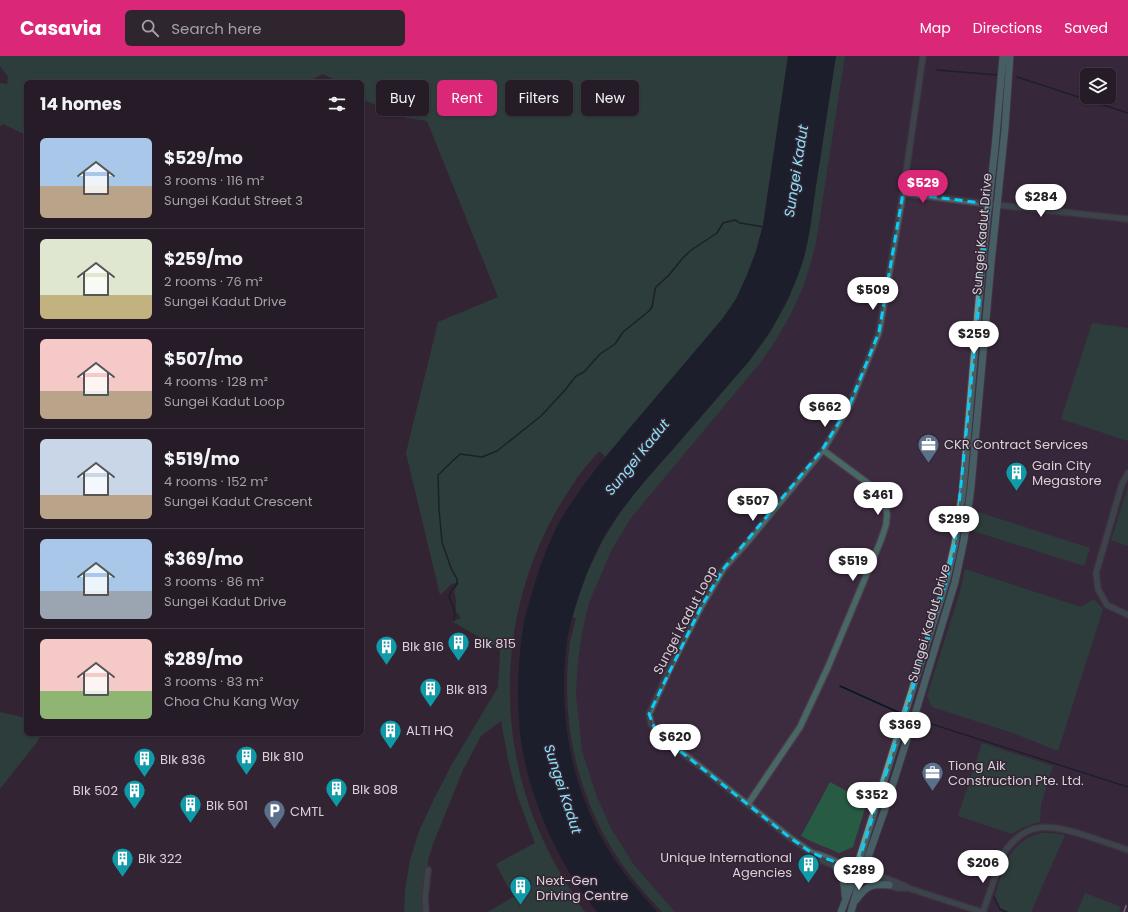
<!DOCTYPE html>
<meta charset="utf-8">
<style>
body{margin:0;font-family:Poppins,sans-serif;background:#2e252f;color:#f1f3f6;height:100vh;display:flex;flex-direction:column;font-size:15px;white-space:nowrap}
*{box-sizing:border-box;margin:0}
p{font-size:13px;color:#a4a1a7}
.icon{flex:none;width:22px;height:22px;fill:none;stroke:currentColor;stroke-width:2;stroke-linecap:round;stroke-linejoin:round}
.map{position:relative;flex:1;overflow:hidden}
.details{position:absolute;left:24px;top:24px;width:340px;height:656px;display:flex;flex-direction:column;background:#261c27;border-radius:6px;box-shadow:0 1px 3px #0004,0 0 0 1px #423a44}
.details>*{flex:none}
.guide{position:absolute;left:376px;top:24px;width:380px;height:36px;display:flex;gap:8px}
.tools{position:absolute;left:1080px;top:12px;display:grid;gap:8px}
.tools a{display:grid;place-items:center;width:36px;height:36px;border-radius:6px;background:#261c27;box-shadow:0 1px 3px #0004,0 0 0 1px #423a44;font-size:20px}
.price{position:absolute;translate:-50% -34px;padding:0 9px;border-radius:14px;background:#fff;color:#222;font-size:13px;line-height:26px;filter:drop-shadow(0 1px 2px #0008)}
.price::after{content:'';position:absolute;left:50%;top:24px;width:12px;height:9px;margin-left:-6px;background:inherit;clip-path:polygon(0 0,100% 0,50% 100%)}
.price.active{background:#db2777;color:#fff}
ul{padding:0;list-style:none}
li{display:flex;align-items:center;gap:12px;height:100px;padding:0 16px}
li+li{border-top:1px solid #423a44}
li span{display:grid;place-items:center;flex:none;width:112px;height:80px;border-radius:6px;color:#555}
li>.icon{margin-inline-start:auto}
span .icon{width:48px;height:48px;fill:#fffc;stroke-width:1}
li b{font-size:17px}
h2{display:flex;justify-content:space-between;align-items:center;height:48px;padding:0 16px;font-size:17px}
.tag{padding:0 14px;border-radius:6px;background:#261c27;box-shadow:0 1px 3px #0004,0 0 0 1px #423a44;font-size:14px;line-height:36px}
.tag.active{background:#db2777;color:#fff}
header{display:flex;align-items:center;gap:24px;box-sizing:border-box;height:56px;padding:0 20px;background:#db2777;color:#fff}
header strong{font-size:19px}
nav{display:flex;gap:22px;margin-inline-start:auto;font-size:14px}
.search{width:280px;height:36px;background:#2e252f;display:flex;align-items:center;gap:10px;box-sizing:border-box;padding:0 14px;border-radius:6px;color:#a4a1a7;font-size:15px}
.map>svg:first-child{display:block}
.built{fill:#3d2b40;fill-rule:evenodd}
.green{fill:#275b44}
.water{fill:#011a20}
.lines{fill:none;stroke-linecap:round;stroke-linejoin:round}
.stream{stroke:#011a20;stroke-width:1.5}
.minor-casing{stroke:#4e404f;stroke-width:8}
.major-casing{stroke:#4e404f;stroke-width:9}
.minor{stroke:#486864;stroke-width:5.5}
.major{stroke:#61a69d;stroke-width:7}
.rail{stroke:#c7bdc8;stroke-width:1.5;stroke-dasharray:7 7;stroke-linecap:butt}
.marked{fill:none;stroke:#0ccafa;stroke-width:3;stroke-dasharray:8 5;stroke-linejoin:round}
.labels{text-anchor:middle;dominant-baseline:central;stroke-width:3;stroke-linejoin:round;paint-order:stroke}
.street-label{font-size:13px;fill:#d9d0da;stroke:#332534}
.poi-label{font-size:13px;fill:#d9d0da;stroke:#332534;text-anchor:start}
.water-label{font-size:14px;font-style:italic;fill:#8ae3fa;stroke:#332534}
</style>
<header>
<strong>Casavia</strong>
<div class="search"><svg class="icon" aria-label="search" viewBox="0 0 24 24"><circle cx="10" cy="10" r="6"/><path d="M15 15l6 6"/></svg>Search here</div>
<nav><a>Map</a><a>Directions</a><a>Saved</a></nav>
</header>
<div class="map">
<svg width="1128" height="856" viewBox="0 0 1128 856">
<rect width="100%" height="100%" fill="#332534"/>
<path class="built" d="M845,0H1128V856H675L634,809L611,772L597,741L588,713L582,695L576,638L578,606L582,577L589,547L612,493L631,462L761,306L776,284L791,258L803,231L816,187ZM1087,19H1109V41H1087Z"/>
<path class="green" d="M0,0H788L763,169L756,195L747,219L736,243L723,262L606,401L599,395C589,407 579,418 571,431C505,529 492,654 534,763C545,790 556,812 572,836C576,843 580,850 585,856H488L522,836L508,831L496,808L535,787L517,739L509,708L501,665L481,680L463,714L433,788L428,805L426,845L429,856H404L405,835L410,804L419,775L433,745L451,710L498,631L500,597V593L453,566L454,565L461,562L456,555V544L454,535L459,526L452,528L440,539L406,397L438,266L498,241L427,65L407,62L362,43V26H339L323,18L307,26H26V79L3,68L0,70V27L7,28L8,21L0,10Z
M836,0H845L816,187L809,213L803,231L791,258L776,284L761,306L631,462L612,493L589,547L582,577L578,606L576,638L582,695L588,713L597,741L611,772L634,809L675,856H662C651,844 640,832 630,819C579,753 559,668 570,586C572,578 574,570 576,562L572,561L587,517L602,486L620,456L639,432L750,304L770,277L789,242L801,210L809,175Z
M1092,267L1128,272V385L1061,363Z
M1128,431V490L1111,484Z
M975,455L1090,492L1084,510L973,475Z
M965,513L1081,551L1094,543L1103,553L1058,695L1013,677L932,651L927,640L960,536Z
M0,656L26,662V678H41L37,686L0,733Z
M982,687L1053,710L1041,748L1040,766C1029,768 1021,772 1012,778L958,760Z
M830,726L867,746L853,791L839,797C826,791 813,787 801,780Z
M1042,777H1051L1065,779L1031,856H1007L1000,853L995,840C1003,813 1009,784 1042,777Z
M1085,837L1121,851L1119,856H1077Z"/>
<path class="water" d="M788,0H836C829,43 823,86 816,130C812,157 810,185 801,211C789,245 772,275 750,304C725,333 700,362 675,391C648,421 622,450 602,484C595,498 588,513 583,528C576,546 571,565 567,584C566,591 566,599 565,606C560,674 576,744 613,801C626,821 642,838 657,856H597C556,806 524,732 519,667C517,638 518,607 522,579C524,560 531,541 536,523C543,503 550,482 561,463C583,426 611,394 639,361C667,328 695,295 723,262L736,243L747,219L756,195L763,169Z"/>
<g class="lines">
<path class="stream" d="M937,14L998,19
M1017,21L1128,57
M454,563C456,555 452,548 449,541L451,535L457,528V523L451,512L442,486L439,453L438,419L460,398L482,401L497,395L541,360L565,334L576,320L584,316L600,298L615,288L623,276L649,255L652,251L655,234L656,231L668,220L682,203L690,195L717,177L723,167L735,164L740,167L764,171
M840,630L900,657
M916,663L1128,731
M994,841L1000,853L1007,856"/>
<defs>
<path id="minor" d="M903,137L997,149L1128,163
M1128,417L1122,428L1096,517L1098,533L1107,549L1128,559
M748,748L800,671L828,611L881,484L886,469L887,458L885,448L880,439L873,431L823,394
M812,797C824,799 836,806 847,811C867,818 890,821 908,832L982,856
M908,832H897L861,821L816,802L812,797L789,781L656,676L651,668L649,658L671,610L701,551L724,512L749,484L823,394L850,348L864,313L879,276L903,137L923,0
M426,856L425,842L428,814
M983,856L1003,798C1026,764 1050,768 1084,779C1099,784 1113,789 1128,794"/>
<path id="major" d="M836,811C843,819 845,829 845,840
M856,844C867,829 871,828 889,829
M841,856L852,827L947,523L955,488L963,433L978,256L984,191L995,91L1003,0
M851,856L861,821L885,753L916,655L955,526L964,484L971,432L991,208L1005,73L1010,0"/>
</defs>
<use href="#minor" class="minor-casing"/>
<use href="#major" class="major-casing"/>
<use href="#minor" class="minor"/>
<use href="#major" class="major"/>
<path class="rail" d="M1124,856L1128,844"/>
</g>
<path d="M0 0H1128V856H0ZM903,137L989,148L955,488L947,523L856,814L812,797L789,781L656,676L649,658L701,551L724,512L822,394L850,348L879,276Z" fill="#332534" fill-opacity=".55" fill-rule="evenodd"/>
<path class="marked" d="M903,137L989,148L955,488L947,523L856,814L812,797L789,781L656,676L649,658L701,551L724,512L822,394L850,348L879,276Z"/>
<defs>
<symbol id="office-pin" viewBox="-11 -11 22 30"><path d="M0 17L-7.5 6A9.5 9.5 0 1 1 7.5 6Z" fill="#5c6f8a" stroke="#332534"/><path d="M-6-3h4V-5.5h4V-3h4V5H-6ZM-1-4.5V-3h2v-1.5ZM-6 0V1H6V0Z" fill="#fff"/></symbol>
<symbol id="building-pin" viewBox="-11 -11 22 30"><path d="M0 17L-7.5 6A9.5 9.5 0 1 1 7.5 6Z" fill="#0f9aa8" stroke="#332534"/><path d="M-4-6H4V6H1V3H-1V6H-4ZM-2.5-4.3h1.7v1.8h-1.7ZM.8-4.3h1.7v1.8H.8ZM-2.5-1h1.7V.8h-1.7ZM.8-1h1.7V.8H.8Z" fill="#fff"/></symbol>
<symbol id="parking-pin" viewBox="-11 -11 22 30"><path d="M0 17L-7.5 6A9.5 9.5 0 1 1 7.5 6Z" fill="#5c6f8a" stroke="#332534"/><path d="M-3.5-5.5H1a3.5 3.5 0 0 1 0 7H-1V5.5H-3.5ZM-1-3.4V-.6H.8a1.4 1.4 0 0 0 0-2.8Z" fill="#fff"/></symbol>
</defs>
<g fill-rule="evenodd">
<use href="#office-pin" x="916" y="376" width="25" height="34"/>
<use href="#building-pin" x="1004" y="404" width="25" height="34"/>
<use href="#building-pin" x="446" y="574" width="25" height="34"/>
<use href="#building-pin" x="374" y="578" width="25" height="34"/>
<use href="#building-pin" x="418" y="620" width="25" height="34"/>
<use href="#building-pin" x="378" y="662" width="25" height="34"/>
<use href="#building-pin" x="234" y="688" width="25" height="34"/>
<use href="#building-pin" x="132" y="690" width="25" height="34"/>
<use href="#office-pin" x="920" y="704" width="25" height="34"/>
<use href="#building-pin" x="324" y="720" width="25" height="34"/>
<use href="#building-pin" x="122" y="722" width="25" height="34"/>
<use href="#building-pin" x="178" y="736" width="25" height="34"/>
<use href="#parking-pin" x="262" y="742" width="25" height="34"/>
<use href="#building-pin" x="110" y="790" width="25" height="34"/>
<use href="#building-pin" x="796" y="796" width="25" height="34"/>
<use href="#building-pin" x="508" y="818" width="25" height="34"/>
</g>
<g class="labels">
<g class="street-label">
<text transform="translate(982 178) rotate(-85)">Sungei Kadut Drive</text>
<text transform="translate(685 564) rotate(-62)">Sungei Kadut Loop</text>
<text transform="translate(929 567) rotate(-74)">Sungei Kadut Drive</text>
</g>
<g class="poi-label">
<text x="944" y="388">CKR Contract Services</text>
<text x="1032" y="409">Gain City<tspan x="1032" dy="15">Megastore</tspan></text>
<text x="474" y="587">Blk 815</text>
<text x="402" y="590">Blk 816</text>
<text x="446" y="633">Blk 813</text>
<text x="406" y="674">ALTI HQ</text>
<text x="262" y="700">Blk 810</text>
<text x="160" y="703">Blk 836</text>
<text x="948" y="709">Tiong Aik<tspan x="948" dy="15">Construction Pte. Ltd.</tspan></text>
<text x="352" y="733">Blk 808</text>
<text x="118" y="734" text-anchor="end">Blk 502</text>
<text x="206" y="749">Blk 501</text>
<text x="290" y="755">CMTL</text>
<text x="792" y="801" text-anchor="end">Unique International<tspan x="792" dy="15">Agencies</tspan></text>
<text x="138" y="802">Blk 322</text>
<text x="536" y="824">Next-Gen<tspan x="536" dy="15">Driving Centre</tspan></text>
</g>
<g class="water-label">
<text transform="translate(796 115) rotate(-81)">Sungei Kadut</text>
<text transform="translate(637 401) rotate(-51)">Sungei Kadut</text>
<text transform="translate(563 733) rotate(72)">Sungei Kadut</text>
</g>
</g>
</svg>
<div class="tools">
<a><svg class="icon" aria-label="layers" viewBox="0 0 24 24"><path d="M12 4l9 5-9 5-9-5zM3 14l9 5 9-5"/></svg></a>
</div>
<b class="price active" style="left:923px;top:148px">$529</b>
<b class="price" style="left:1041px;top:162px">$284</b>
<b class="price" style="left:873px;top:255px">$509</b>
<b class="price" style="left:974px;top:299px">$259</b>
<b class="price" style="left:825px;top:372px">$662</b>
<b class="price" style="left:878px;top:460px">$461</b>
<b class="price" style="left:753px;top:466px">$507</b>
<b class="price" style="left:954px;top:484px">$299</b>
<b class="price" style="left:853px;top:526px">$519</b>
<b class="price" style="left:905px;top:690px">$369</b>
<b class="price" style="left:675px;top:702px">$620</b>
<b class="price" style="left:872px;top:760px">$352</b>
<b class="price" style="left:983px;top:828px">$206</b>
<b class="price" style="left:859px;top:835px">$289</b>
<div class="guide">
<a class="tag">Buy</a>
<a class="tag active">Rent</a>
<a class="tag">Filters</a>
<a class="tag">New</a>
</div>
<section class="details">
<h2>14 homes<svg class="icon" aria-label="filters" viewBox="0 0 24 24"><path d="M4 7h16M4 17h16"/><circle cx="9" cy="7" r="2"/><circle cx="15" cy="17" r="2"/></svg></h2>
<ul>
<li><span style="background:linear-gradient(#a9c7e8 60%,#b9a48a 0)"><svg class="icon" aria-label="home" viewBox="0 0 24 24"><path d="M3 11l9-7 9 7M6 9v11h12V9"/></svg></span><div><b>$529/mo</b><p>3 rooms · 116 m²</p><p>Sungei Kadut Street 3</p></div></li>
<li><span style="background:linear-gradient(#dfe7d0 70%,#c2b280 0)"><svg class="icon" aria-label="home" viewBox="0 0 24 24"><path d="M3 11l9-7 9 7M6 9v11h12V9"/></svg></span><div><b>$259/mo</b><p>2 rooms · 76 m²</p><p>Sungei Kadut Drive</p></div></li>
<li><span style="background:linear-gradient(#f6c9c9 65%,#b9a48a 0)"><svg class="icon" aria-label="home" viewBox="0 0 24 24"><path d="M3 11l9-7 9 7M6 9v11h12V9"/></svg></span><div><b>$507/mo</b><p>4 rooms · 128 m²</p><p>Sungei Kadut Loop</p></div></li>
<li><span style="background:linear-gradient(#c9d6e8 70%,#b9a48a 0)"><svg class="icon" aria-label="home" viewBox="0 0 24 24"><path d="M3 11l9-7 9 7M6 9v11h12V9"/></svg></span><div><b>$519/mo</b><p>4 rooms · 152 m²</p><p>Sungei Kadut Crescent</p></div></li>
<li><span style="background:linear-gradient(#a9c7e8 65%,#9aa5b1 0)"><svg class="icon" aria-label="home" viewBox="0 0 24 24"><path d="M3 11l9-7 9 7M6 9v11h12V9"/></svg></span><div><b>$369/mo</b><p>3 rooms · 86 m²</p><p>Sungei Kadut Drive</p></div></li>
<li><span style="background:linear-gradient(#f6c9c9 65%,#8fb573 0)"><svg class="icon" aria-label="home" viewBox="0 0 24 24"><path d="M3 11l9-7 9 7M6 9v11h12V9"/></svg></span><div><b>$289/mo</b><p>3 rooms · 83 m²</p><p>Choa Chu Kang Way</p></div></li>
</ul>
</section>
</div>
